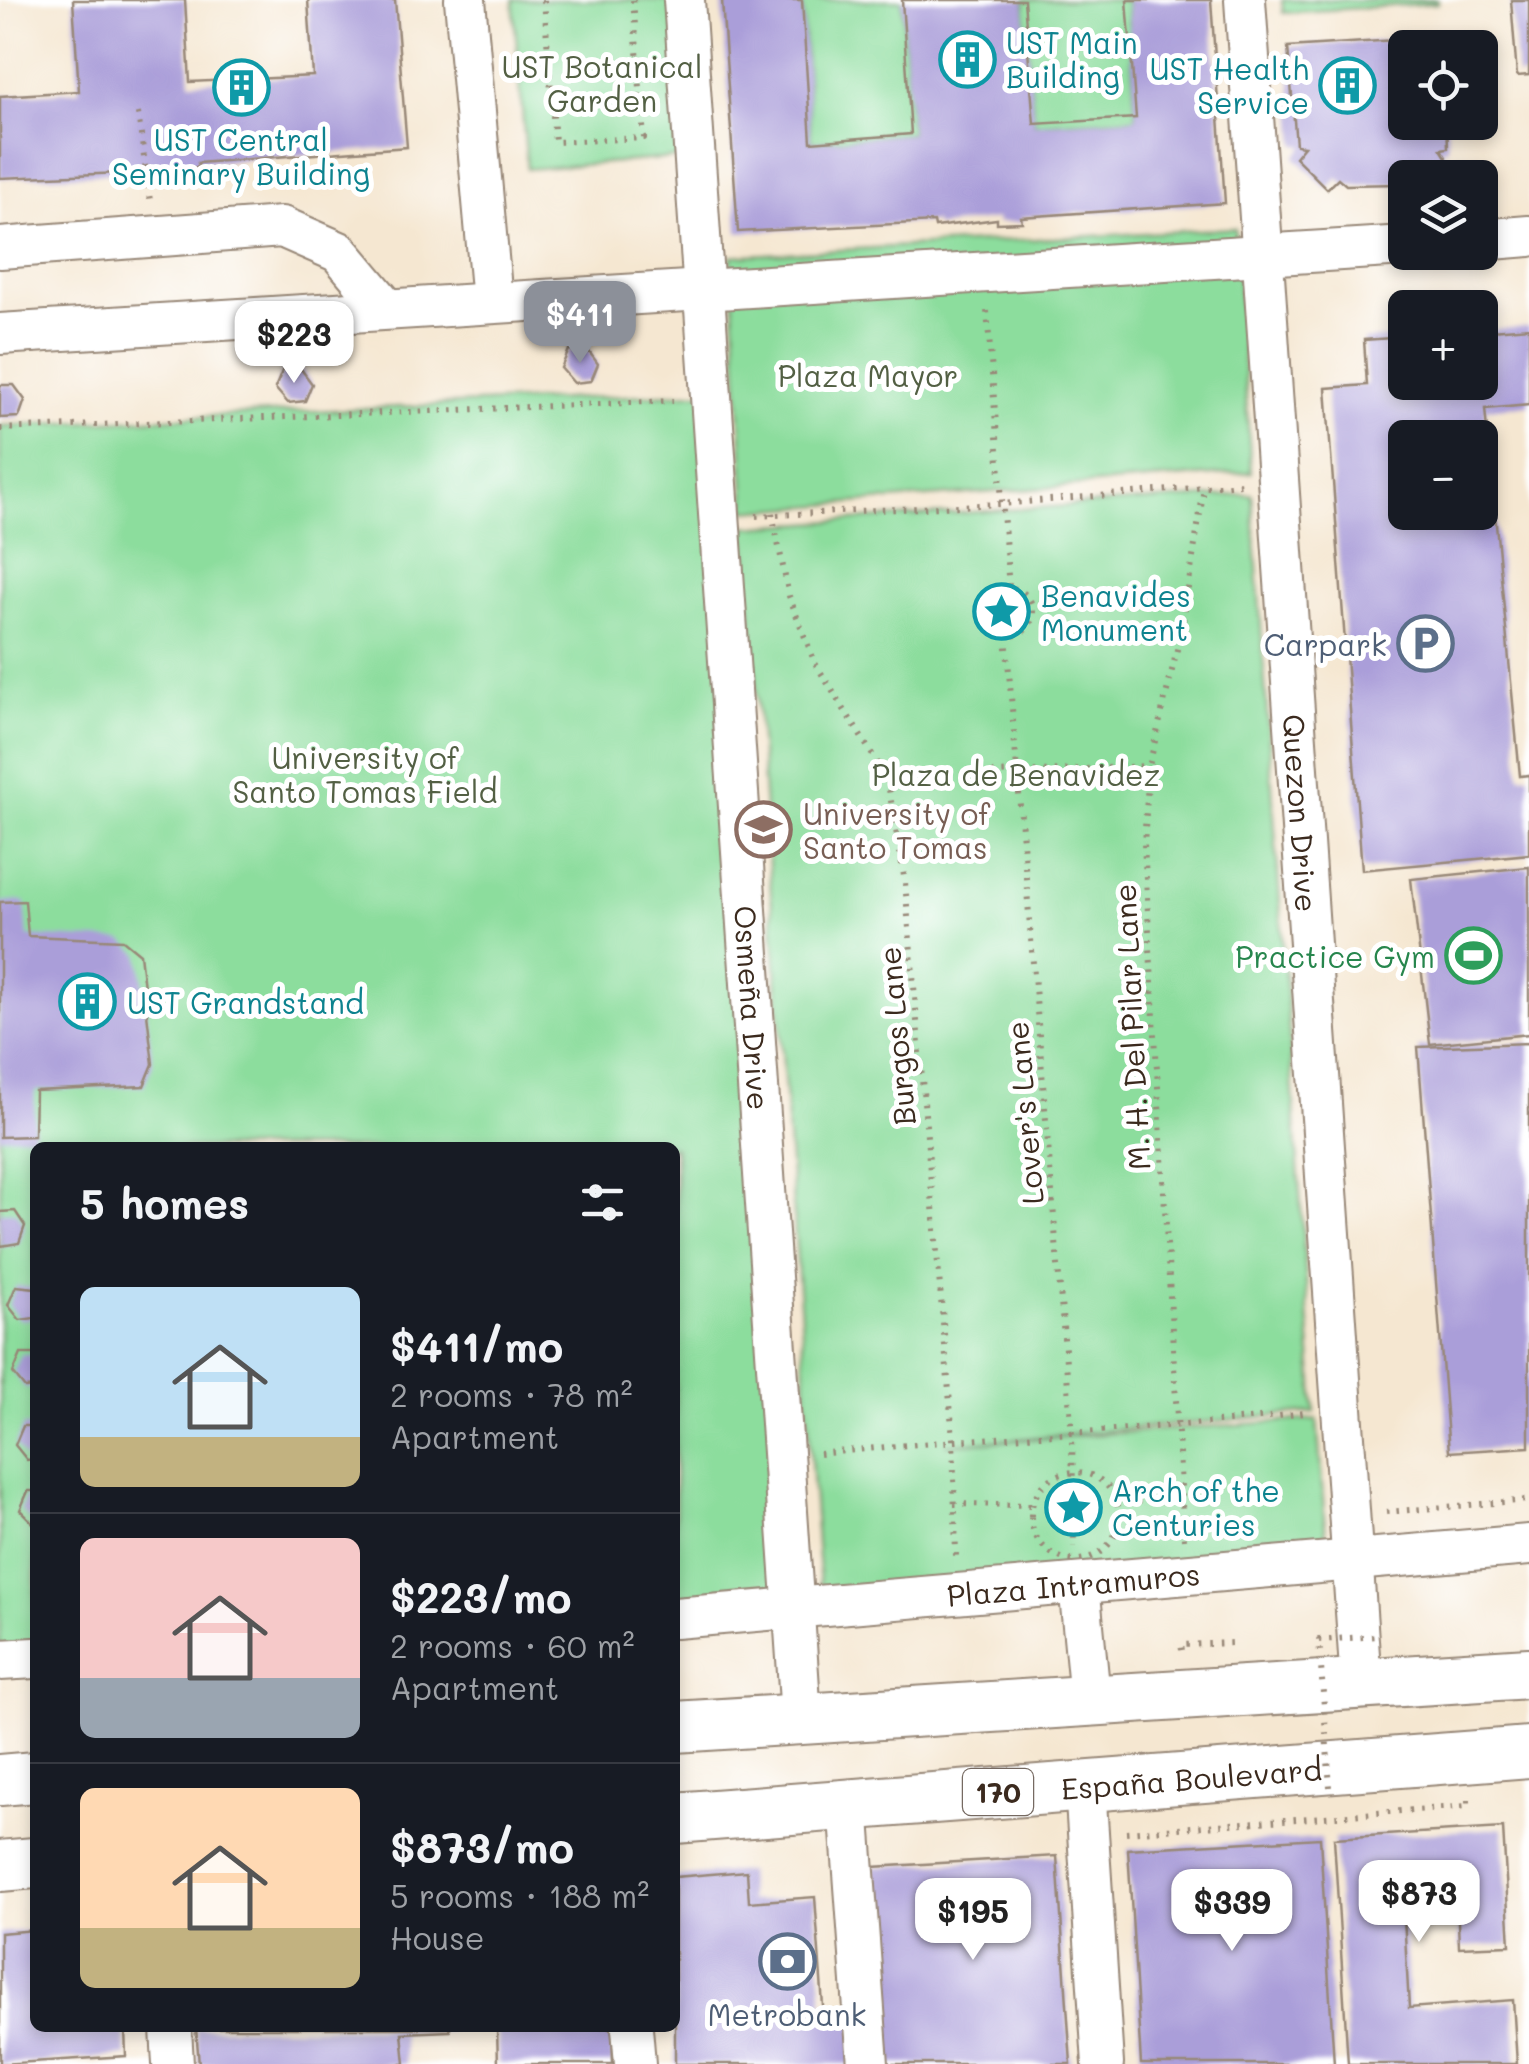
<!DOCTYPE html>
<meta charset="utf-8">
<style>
body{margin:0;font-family:Mali,sans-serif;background:#242831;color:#f1f3f6;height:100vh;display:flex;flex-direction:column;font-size:38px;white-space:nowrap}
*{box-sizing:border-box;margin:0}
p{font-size:32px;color:#9ea1a6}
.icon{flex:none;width:55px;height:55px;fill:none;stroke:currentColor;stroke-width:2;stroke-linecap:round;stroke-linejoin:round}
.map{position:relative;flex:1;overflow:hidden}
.details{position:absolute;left:30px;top:1142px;width:650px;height:890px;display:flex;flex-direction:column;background:#171b24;border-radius:15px;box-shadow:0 5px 15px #0003}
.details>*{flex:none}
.fabs{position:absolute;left:1388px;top:30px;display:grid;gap:20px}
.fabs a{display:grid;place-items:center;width:110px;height:110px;border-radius:15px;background:#171b24;box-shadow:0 5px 15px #0003;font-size:50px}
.price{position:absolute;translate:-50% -85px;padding:0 22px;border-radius:20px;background:#fff;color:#222;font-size:32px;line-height:65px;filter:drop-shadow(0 2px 5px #0008)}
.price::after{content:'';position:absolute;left:50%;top:60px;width:30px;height:22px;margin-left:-15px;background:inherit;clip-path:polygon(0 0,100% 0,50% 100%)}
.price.active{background:#8c9099;color:#fff}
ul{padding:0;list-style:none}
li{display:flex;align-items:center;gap:30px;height:250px;padding:0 50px}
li+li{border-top:2px solid #363941}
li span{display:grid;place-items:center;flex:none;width:280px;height:200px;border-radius:15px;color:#555}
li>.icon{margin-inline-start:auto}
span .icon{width:120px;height:120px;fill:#fffc;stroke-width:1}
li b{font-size:42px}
h2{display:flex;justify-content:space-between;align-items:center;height:120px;padding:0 50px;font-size:42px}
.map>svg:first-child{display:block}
.green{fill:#8cdd9d;stroke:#64845e;stroke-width:2.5}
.building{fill:#aa9ed9;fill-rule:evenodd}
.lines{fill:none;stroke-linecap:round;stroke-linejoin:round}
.minor-casing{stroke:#988878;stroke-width:44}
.major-casing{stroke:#988878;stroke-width:54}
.path{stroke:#988878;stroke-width:6;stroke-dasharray:2.5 8;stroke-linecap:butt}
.minor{stroke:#fff;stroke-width:40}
.major{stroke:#fff;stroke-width:50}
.path-bridge{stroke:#988878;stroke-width:6;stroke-dasharray:2.5 8;stroke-linecap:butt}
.labels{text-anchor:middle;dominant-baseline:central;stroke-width:10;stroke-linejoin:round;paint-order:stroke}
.shield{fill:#fff;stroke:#766a62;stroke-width:2.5}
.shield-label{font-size:28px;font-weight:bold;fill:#3b2a1e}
.culture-label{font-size:30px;fill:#0d838f;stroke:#fff;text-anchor:start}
.park-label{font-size:30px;fill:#536044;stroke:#fff}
.service-label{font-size:30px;fill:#4e5e75;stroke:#fff;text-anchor:end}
.street-label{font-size:30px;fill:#3b2a1e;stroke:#fff}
.education-label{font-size:30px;fill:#785e54;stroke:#fff;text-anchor:start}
.leisure-label{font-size:30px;fill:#27864d;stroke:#fff;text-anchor:end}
</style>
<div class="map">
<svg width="1529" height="2064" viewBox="0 0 1529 2064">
<rect width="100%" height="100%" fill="#fff"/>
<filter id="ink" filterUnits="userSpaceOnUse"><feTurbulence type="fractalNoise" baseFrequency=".01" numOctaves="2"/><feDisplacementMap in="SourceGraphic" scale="20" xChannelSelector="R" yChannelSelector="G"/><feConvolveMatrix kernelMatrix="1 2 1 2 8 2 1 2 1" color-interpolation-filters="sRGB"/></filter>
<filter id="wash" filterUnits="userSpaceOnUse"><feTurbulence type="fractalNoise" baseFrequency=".0048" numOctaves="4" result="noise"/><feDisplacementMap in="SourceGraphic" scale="40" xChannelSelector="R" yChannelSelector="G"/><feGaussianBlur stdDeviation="2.25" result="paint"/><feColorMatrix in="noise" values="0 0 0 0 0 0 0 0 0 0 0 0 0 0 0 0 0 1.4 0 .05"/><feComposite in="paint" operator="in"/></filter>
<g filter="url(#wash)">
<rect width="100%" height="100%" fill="#f5e7d1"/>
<path class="green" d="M513,0H675L688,157L527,169Z
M802,0H902L911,134L811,142Z
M1024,0H1127L1136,118L1034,124Z
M1282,0H1438V3L1283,13Z
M1235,228L1251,472L746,511L731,256Z
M711,392L783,1603L675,1611V1148H35V1658L0,1660V426Z
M1252,494L1315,1412L946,1445L1317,1419L1328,1565L821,1601L745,527Z"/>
<g id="blocks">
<path class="building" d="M73,0H185L190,82L313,76L308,0H395L407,147L198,163L199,167L147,172L0,178V96L79,91Z
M722,0H802L811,142L911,134L902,0H1024L1034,124L1136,118L1127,0H1211L1225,203L1021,217L1022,222L997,223V219L935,227L934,222L738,232Z
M1511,0H1529V75L1517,76Z
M1442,37L1443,48H1405V122H1447L1448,148L1441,149L1449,162L1432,178H1405L1401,184L1346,185L1338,178L1327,189L1295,157L1304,146L1296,145L1288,47Z
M1529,327V405L1485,409L1520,776L1529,775V854L1362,870L1326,388L1367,385L1364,340L1405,337V382H1480V331ZM1405,438H1480V512H1405Z
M587,349L598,364L591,381L574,383L561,368L569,350Z
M283,369H301L312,384L305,401L288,403L275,388Z
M0,385H14L25,400L19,417L0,418Z
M1529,867V1034L1430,1044L1411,879Z
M25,901L28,936L123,940L140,954L153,1064L144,1086L35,1091L34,1136L0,1137V902Z
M1529,1043V1447L1449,1452L1418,1047Z
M15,1211L25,1226L19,1243L1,1246L0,1212Z
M16,1286L35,1288V1318L20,1320L8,1305Z
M21,1354H35V1387L25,1388L13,1373Z
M23,1426H35V1459L27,1460L15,1445Z
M28,1491H35V1525L20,1510Z
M1503,1828L1510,1945L1459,1947L1457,1896L1403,1898L1409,2008L1513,2000L1517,2064H1348L1334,1838Z
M1320,1838L1334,2064H1141L1128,1849Z
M1057,1856L1071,2064H887L873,1867Z
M747,1871L749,1902L815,1897L824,2020L855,2018L859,2064H675V1877Z
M35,1930V2028H125L126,2056L0,2064V1933Z
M196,2028H450V2031L402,2033L405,2064H199Z
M497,2028H612L613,2064H498Z"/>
</g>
</g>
<g filter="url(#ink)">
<use href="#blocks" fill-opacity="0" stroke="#988878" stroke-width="2.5"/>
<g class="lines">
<defs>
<g id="minor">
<path d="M465,0L492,301"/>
<path id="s1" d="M684,0L801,1717"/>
<path id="s2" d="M1245,0L1361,1684"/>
<path d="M1480,240L1529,236"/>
<path d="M0,248L282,227L339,252L386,308"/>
<path d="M0,334L1405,246"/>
<path d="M1079,1584L1090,1698"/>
<path id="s3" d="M675,1618L1529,1545"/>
<path d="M0,1660L35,1658"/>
<path d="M1085,1786L1103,2064"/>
<path d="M849,1804L868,2064"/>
<path d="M171,2028L173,2064"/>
<path d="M632,2028L635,2064"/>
</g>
<g id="major">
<path d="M675,1727L1529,1673"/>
<path d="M0,1780L35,1777"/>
<path id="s4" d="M675,1818L1529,1752"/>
<path d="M0,1866L35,1863"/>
</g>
</defs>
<use href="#minor" class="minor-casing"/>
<use href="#major" class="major-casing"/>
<path class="path" d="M544,0L555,142L644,138L633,0
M138,113L150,201
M987,311L1009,588
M0,429L673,401
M772,513L789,596L815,663L887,778L905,882L953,1438L956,1556
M756,516L1001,504L1242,484
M985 612a24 24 0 1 1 48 0a24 24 0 1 1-48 0Z
M1006,636L1072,1435L1074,1547
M887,778L1149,766
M819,1454C981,1435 1143,1432 1305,1413
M1031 1516a44 44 0 1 1 88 0a44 44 0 1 1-88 0Z
M1117,1503L1181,1500
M954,1504L1032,1505
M1386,1512L1529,1500
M1184,1539L1144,844L1149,766L1181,633L1204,488
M1182,1650L1181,1645L1233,1643
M1126,1832L1468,1806V1797"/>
<use href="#minor" class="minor"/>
<use href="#major" class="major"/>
<path class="path-bridge" d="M1330,1787L1319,1640L1379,1636"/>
</g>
</g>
<defs>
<symbol id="building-ring" viewBox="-11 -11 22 22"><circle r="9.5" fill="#fff" stroke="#0f9aa8" stroke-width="1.5"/><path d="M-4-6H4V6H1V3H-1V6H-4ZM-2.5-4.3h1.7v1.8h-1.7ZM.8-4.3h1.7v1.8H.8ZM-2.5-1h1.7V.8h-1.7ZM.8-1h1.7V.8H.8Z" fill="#0f9aa8"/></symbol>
<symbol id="sight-ring" viewBox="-11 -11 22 22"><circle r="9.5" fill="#fff" stroke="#0f9aa8" stroke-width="1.5"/><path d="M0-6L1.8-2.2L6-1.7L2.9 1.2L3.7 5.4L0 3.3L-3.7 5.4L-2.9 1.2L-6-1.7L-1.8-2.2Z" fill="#0f9aa8"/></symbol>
<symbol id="parking-ring" viewBox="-11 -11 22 22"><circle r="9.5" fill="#fff" stroke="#5c6f8a" stroke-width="1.5"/><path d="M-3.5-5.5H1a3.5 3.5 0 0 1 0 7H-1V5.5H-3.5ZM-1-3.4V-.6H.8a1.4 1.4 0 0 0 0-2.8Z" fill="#5c6f8a"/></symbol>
<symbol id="university-ring" viewBox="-11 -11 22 22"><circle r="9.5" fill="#fff" stroke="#8d6e63" stroke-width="1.5"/><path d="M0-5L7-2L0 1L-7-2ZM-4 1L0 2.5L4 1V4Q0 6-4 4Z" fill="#8d6e63"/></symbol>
<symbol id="stadium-ring" viewBox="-11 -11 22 22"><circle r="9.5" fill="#fff" stroke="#2e9e5b" stroke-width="1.5"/><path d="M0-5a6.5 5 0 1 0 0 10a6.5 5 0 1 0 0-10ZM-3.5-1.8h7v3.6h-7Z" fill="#2e9e5b"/></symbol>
<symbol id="bank-ring" viewBox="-11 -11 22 22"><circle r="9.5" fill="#fff" stroke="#5c6f8a" stroke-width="1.5"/><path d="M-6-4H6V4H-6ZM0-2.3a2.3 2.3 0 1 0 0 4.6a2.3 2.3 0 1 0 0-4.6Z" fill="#5c6f8a"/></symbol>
</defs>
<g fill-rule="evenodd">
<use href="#building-ring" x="936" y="28" width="63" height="63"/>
<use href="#building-ring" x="1316" y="54" width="63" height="63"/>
<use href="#building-ring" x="210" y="56" width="63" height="63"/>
<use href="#sight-ring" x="970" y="580" width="63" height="63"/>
<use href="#parking-ring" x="1394" y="612" width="63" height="63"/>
<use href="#university-ring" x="732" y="798" width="63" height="63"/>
<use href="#stadium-ring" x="1442" y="924" width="63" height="63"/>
<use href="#building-ring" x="56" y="970" width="63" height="63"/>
<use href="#sight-ring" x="1042" y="1476" width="63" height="63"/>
<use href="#bank-ring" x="756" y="1930" width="63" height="63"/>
</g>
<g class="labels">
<rect class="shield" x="963" y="1769" width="70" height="46" rx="8"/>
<g class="shield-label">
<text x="998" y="1792">170</text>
</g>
<g class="culture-label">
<text x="1006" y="42">UST Main<tspan x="1006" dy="34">Building</tspan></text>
<text x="1309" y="68" text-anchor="end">UST Health<tspan x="1309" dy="34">Service</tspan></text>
<text x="241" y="139" text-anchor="middle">UST Central<tspan x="241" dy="34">Seminary Building</tspan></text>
<text x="1041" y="595">Benavides<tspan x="1041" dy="34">Monument</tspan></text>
<text x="127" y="1002">UST Grandstand</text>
<text x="1112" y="1490">Arch of the<tspan x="1112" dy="34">Centuries</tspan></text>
</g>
<g class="park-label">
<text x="602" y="66">UST Botanical<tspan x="602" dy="34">Garden</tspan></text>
<text x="868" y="375">Plaza Mayor</text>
<text x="365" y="757">University of<tspan x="365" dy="34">Santo Tomas Field</tspan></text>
<text x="1016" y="774">Plaza de Benavidez</text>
</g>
<g class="service-label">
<text x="1387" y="644">Carpark</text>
<text x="787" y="2014" text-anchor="middle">Metrobank</text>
</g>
<g class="street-label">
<text stroke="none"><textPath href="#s2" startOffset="815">Quezon Drive</textPath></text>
<text stroke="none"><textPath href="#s1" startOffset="1010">Osmeña Drive</textPath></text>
<text transform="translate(1131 1027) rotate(-93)">M. H. Del Pilar Lane</text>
<text transform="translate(896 1036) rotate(-95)">Burgos Lane</text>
<text transform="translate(1024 1113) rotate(-95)">Lover's Lane</text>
<text stroke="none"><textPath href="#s3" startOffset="400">Plaza Intramuros</textPath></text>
<text stroke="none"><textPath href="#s4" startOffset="518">España Boulevard</textPath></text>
</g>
<g class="education-label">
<text x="803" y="813">University of<tspan x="803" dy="34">Santo Tomas</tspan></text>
</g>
<g class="leisure-label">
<text x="1435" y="956">Practice Gym</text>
</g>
</g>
</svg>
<div class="fabs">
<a><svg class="icon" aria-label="locate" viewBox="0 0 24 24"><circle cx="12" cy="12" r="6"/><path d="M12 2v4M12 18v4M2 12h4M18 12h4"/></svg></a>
<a><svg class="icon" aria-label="layers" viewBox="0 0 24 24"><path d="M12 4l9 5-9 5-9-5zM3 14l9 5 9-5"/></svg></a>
<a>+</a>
<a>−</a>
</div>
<b class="price active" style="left:580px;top:366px">$411</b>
<b class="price" style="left:294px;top:386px">$223</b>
<b class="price" style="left:1419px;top:1945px">$873</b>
<b class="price" style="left:1232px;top:1954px">$339</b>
<b class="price" style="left:973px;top:1963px">$195</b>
<section class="details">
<h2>5 homes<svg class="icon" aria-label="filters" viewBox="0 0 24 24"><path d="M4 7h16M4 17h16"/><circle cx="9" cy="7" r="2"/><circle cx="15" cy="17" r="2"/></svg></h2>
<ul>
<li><span style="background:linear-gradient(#bfe0f5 75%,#c2b280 0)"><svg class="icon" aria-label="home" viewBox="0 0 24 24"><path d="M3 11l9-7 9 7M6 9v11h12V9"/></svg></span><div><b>$411/mo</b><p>2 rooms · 78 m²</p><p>Apartment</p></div></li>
<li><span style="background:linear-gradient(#f6c9c9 70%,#9aa5b1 0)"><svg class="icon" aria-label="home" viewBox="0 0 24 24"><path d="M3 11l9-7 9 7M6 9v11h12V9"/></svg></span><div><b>$223/mo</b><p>2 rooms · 60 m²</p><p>Apartment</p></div></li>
<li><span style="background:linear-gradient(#ffd9b3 70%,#c2b280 0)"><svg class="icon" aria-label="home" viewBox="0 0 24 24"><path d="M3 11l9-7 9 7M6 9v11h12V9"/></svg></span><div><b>$873/mo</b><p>5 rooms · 188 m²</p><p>House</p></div></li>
</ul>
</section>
</div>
